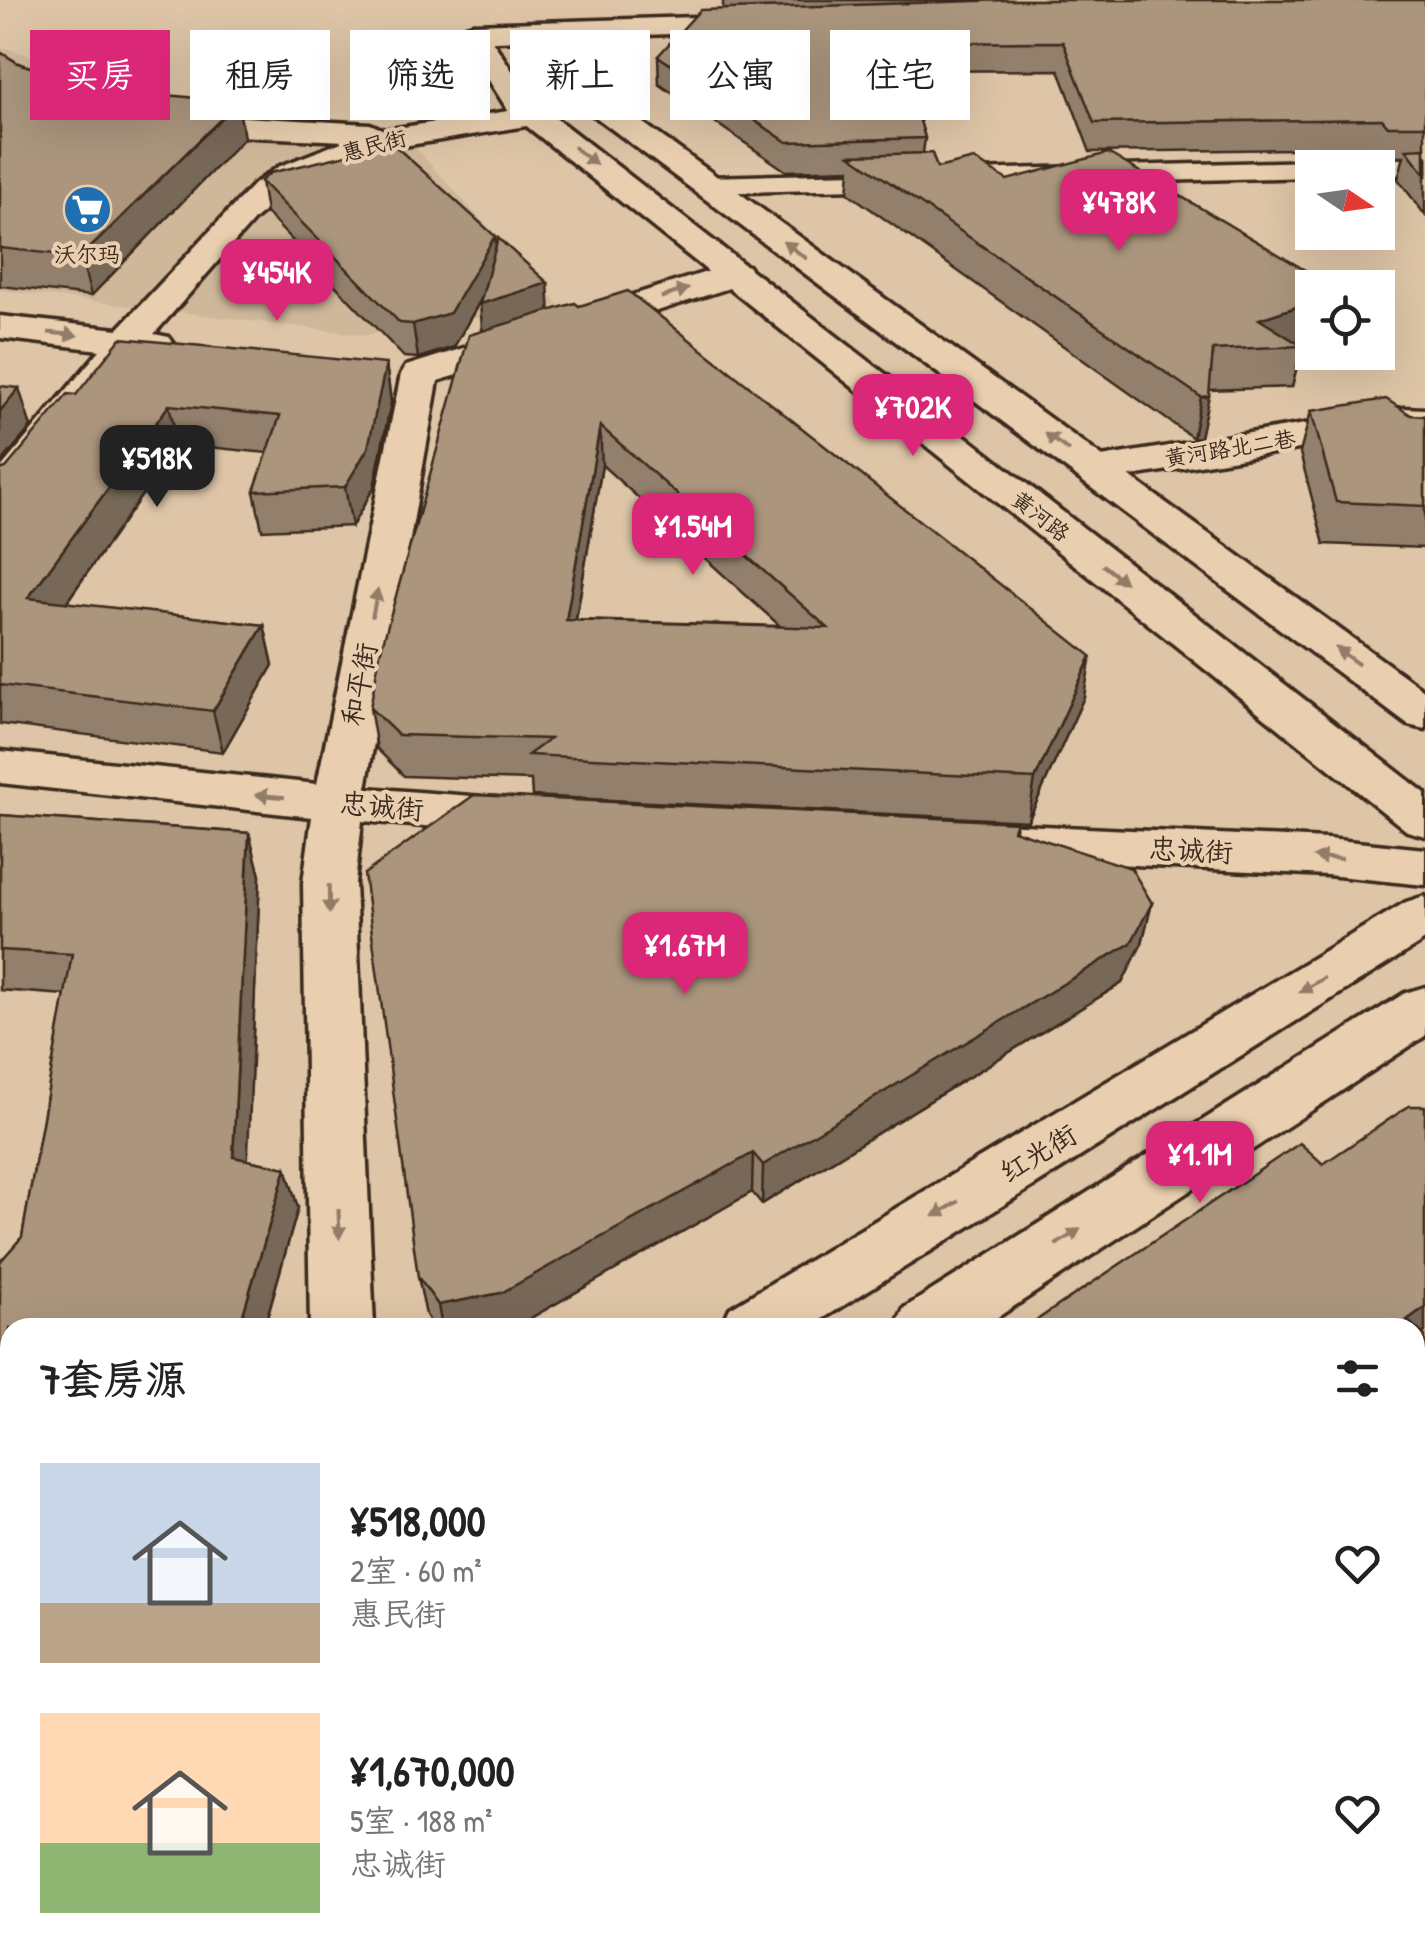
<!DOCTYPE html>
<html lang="zh">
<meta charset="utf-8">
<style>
body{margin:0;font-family:"Patrick Hand","LXGW WenKai TC",sans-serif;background:#f6f6f6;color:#222;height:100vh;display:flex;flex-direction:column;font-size:38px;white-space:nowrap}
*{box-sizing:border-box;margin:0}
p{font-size:32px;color:#767676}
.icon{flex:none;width:55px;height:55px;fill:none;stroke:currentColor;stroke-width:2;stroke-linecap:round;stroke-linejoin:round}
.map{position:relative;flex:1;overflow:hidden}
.side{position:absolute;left:0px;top:1318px;width:1425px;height:642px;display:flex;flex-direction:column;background:#fff;border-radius:30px 30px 0 0;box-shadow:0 10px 40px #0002}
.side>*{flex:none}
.top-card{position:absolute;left:30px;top:30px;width:1365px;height:90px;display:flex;gap:20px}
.needle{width:65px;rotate:103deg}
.fabs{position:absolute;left:1295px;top:150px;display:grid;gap:20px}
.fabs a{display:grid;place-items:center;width:100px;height:100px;border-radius:0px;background:#fff;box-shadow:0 10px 40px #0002;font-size:50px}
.price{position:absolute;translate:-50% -85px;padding:0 22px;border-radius:20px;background:#db2777;color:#fff;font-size:32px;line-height:65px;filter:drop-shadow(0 2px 5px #0008)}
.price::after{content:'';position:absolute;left:50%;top:60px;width:30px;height:22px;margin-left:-15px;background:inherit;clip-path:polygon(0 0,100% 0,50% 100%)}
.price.active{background:#222;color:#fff}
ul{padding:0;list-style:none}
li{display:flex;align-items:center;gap:30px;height:250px;padding:0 40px}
li span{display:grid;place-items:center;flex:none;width:280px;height:200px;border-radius:0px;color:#555}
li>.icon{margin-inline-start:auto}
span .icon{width:120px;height:120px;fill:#fffc;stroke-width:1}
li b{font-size:42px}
h2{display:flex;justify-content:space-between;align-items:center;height:120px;padding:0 40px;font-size:42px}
.tag{padding:0 35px;border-radius:0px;background:#fff;box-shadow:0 10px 40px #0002;font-size:35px;line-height:90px}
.tag.active{background:#db2777;color:#fff}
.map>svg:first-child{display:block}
.built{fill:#cfb79a}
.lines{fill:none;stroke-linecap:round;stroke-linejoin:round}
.lane-casing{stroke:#3b2a1e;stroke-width:7}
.street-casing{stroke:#3b2a1e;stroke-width:7}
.secondary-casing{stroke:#3b2a1e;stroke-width:7}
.highway-casing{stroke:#3b2a1e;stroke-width:7}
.lane{fill:#e9cfb0;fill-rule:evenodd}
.street{fill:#e9cfb0;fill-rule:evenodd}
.secondary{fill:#e9cfb0;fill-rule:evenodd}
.highway{fill:#e9cfb0;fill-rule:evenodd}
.wall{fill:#93806c;stroke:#3b2a1e;stroke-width:2.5;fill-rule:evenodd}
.shaded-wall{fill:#786858;stroke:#3b2a1e;stroke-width:2.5}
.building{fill:#ab957d;stroke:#3b2a1e;stroke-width:2.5;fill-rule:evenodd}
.oneway{fill:#927c67}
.labels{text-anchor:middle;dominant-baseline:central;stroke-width:8;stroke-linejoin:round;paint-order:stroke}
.far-street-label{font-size:22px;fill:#3b2a1e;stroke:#e9cfb0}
.far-poi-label{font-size:22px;fill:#3b2a1e;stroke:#e9cfb0}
.street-label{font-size:28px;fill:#3b2a1e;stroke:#e9cfb0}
</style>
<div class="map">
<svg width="1425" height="1958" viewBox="0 0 1425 1958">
<rect width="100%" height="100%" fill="#dec5a7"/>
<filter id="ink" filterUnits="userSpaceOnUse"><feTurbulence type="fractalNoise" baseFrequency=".01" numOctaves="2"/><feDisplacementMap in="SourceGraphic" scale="20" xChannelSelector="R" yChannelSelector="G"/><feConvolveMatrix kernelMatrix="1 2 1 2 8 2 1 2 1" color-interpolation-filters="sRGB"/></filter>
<g filter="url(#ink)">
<path class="built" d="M0,46L267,132L410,142L559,305L365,335L0,290Z"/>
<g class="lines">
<defs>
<path id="lane" d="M1425,158V174L1378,176V168H1351L1364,160Z
M1312,161L1324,168H1312V177L707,193L693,185L707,177Z"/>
<path id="street" d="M534,107L545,109L550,116L545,123L385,149L302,181L255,219L154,334L169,337L175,345L169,353L137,354L15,505L0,508V469L100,350L0,338V316L118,329L254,184L278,167L344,141C282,137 216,139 155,124L150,117L155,110L166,108L227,116L370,124L384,130Z
M735,263L748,266L753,274L748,282L438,381L366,788L523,800L541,805L548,817L541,829L523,834L362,821L355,883L374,1328H310L303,883L312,817L0,783V751L317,784L401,374L406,366Z
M1403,408L1425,409V433L1403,432L1095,482L1081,479L1075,470L1081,461L1095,458Z
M979,823L1327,839L1425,849V885L1327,875L979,857L961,852L953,840L961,828Z
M568,1950H652L655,1958H571Z"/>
<path id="secondary" d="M534,22L544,25L595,88L1425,691V729L1408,725L573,100L520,31L524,25Z
M473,24L483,27L531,99L1425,793V836L1407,831L509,112L459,33L463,27Z
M1425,896V940L808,1328H721L730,1308L1406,902Z
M1425,987V1036L981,1328H895L904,1308L1405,993Z
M10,1745V1825L0,1829V1750Z
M10,1873V1950H23L0,1958V1877Z"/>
<path id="highway" d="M760,15L770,18L774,24L770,30L473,42L463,39L459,33L463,27L473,24Z"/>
</defs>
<use href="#lane" class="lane-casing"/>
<use href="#street" class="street-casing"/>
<use href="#secondary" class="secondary-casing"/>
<use href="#highway" class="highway-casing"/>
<use href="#lane" class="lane"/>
<use href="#street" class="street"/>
<use href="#secondary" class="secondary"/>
<use href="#highway" class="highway"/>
</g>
<path class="wall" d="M723,0H1425V215L1398,179L1404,156H1380L1374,148L1090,152L1059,70L905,71L925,138L923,153L937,168L1007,180L1312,288V339L1298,343L1302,346L1292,387L1209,390L1200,437L1193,438L848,193L850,169L786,171L659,84L658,56L723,10Z
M0,52L18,63L244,138L91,296L0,286Z
M261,181L495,236L496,245L550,310L1084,697L1028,821L532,796L531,780L404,776L377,749L370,708L482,331V298L454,347L418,358L404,357L266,213ZM602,465L780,626L576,620Z
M386,364L391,402L374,487L352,526L262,530L254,491L268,453L178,444L66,603L264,625L273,665L223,752L0,724V470L6,468L76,395Z
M1311,411L1425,416V548L1324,544L1300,453Z
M0,815L249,833L260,876L247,1160L286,1168L298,1208L264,1328H10V1598L0,1604V1262L22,1237L65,995L0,990Z
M1016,822L1015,830L1152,903L1142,943L1122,983L762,1204L752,1192L513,1328H434L426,1315L418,1277Z
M780,1950H1176L1183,1958H787Z"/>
<path class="shaded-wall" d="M238,102L244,138L91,296L81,257Z
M495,236L498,268L454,347L418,358L413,324Z
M548,283L550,316L483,338L480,304Z
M1312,302V339L1287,347L1259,319Z
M386,364L391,402L374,487L352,526L345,487Z
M19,388L31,427L0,464V411Z
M1209,396L1200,437L1193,438L1201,397Z
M169,405L178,444L41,638L28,598Z
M600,426L602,465L569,660L566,620Z
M264,625L273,665L223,752L213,711Z
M1091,656L1084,697L1028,821L1035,779Z
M249,833L260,876L246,1198L233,1157Z
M1152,903L1142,943L1122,983L762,1204L763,1165Z
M753,1153L752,1192L513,1328H442L438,1305Z
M286,1168L298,1208L264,1328H239Z
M1425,1307V1332L1415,1339L1407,1320Z
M10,1548V1598L0,1604V1554Z
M1425,1704V1717L1415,1726V1713Z"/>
<path class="building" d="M1007,0H1425V126H1388L1382,119L1094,123L1063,42L897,43L925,138L787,142L658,56L700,10Z
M0,52L18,63L58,76L156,94L238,102L81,257L0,248Z
M393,144L495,236L450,313L413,324L400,323L261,181L270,173Z
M1425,148V174L1406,149Z
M932,153L937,168L974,159L1007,180L1108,153L1335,288H1312V302L1259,319L1302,346L1213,350L1209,396L1201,397L850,155Z
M498,238L548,283L480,304Z
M628,291L1091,656L1035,779L528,755L550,739L398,735L370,708L380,653L469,335L575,303L579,306ZM600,426L828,628L566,620Z
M121,338L386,364L368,448L345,487L254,491L280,416L169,405L28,598L264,625L213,711L0,685V470L6,468L68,394L76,395Z
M0,386L19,388L0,411Z
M1386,399L1411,415L1425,416V506L1336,502L1311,411Z
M474,795L1016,822L1013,830L1131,868L1152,903L1131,943L763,1165L753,1153L501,1293L438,1305L418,1277L364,874Z
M0,815L249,833L233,1157L286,1168L239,1328H10V1548L0,1554V1262L22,1237L72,954L0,950Z
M1409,1106H1425V1307L1407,1320L1425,1336V1704L1415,1713V1328H1029L1028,1326L1300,1143L1323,1164Z
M221,1950H255L260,1958H210Z
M806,1950H1176L1183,1958H812Z"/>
<defs><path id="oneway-solid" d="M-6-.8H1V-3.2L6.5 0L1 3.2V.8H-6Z" transform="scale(2.5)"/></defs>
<g class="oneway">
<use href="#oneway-solid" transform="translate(585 156) rotate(38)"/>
<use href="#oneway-solid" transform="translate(795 250) rotate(-144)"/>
<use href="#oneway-solid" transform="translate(675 293) rotate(-18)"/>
<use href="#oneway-solid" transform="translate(63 334) rotate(6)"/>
<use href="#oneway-solid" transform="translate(1057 442) rotate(-144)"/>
<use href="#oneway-solid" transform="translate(1114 574) rotate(38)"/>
<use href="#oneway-solid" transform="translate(375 603) rotate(-79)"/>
<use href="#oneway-solid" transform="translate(1347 656) rotate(-144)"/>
<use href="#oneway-solid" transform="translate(270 796) rotate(-175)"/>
<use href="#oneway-solid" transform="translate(1328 858) rotate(-176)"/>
<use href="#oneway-solid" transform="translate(329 899) rotate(89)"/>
<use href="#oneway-solid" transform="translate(1312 985) rotate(149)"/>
<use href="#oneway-solid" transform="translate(946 1209) rotate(149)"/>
<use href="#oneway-solid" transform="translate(339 1224) rotate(88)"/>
<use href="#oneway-solid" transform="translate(1068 1237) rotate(-33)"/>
</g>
</g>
<defs>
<symbol id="supermarket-disc" viewBox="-11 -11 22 22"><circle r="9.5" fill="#1f6fb2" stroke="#e9cfb0"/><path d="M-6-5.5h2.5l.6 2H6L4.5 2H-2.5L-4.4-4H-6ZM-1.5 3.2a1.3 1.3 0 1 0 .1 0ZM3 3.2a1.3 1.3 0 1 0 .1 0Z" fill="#fff"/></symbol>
</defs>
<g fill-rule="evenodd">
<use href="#supermarket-disc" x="60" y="182" width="55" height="55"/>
</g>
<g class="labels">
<g class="far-street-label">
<text transform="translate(374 145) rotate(-15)">惠民街</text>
<text transform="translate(1230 448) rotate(-9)">黄河路北二巷</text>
<text transform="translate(1041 516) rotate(38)">黄河路</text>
</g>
<g class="far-poi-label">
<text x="87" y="254">沃尔玛</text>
</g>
<g class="street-label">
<text transform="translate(359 684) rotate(-79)">和平街</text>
<text transform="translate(382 806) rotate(5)">忠诚街</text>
<text transform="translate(1191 850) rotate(3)">忠诚街</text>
<text transform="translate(1038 1153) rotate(-31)">红光街</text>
</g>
</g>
</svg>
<div class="fabs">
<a><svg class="needle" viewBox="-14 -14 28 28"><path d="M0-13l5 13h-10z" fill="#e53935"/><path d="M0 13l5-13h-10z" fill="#767676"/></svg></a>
<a><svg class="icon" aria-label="locate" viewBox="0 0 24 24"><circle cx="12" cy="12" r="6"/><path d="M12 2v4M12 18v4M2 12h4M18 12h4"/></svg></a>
</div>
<b class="price" style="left:1119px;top:254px">¥478K</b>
<b class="price" style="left:277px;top:324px">¥454K</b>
<b class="price" style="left:913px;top:459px">¥702K</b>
<b class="price active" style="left:157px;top:510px">¥518K</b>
<b class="price" style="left:693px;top:578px">¥1.54M</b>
<b class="price" style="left:685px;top:997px">¥1.67M</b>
<b class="price" style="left:1200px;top:1206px">¥1.1M</b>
<div class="top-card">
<a class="tag active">买房</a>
<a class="tag">租房</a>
<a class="tag">筛选</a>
<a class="tag">新上</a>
<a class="tag">公寓</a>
<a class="tag">住宅</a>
</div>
<section class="side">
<h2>7套房源<svg class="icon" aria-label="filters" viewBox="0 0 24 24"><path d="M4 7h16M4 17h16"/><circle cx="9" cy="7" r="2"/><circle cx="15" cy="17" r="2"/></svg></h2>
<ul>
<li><span style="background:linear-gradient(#c9d6e8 70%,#b9a48a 0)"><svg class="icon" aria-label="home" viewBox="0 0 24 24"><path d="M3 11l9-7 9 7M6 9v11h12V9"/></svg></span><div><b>¥518,000</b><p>2室 · 60 m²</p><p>惠民街</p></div><svg class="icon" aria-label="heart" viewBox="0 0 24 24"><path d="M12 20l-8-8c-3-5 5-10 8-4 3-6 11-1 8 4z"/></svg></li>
<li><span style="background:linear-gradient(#ffd9b3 65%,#8fb573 0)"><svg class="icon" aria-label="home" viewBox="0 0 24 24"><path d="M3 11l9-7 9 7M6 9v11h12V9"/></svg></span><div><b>¥1,670,000</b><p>5室 · 188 m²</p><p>忠诚街</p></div><svg class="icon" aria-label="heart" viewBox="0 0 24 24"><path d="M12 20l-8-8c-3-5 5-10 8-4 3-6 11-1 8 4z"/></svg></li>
</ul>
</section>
</div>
